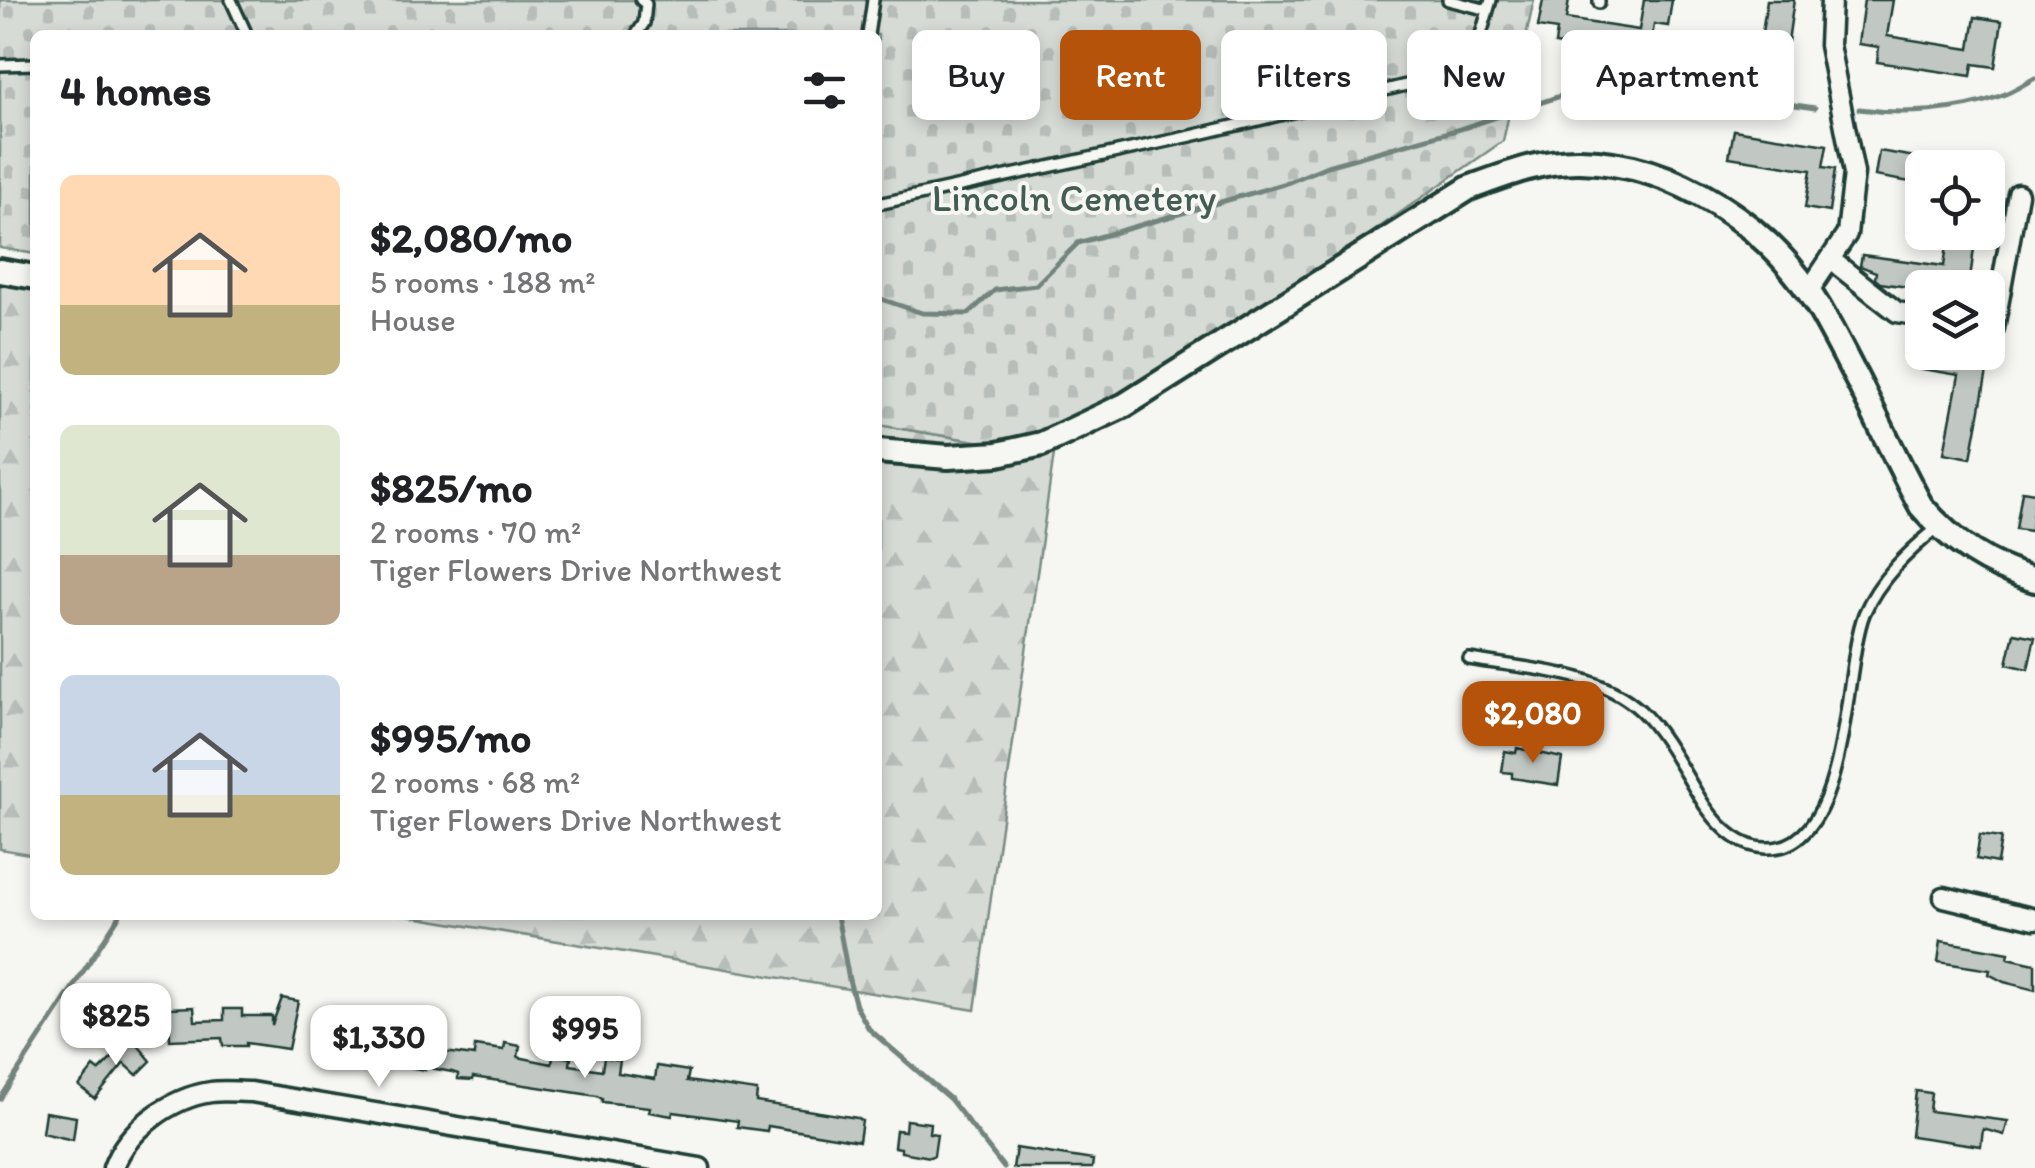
<!DOCTYPE html>
<meta charset="utf-8">
<style>
body{margin:0;font-family:Itim,sans-serif;background:#f2f2f2;color:#202124;height:100vh;display:flex;flex-direction:column;font-size:38px;white-space:nowrap}
*{box-sizing:border-box;margin:0}
p{font-size:32px;color:#757577}
.icon{flex:none;width:55px;height:55px;fill:none;stroke:currentColor;stroke-width:2;stroke-linecap:round;stroke-linejoin:round}
.map{position:relative;flex:1;overflow:hidden}
.details{position:absolute;left:30px;top:30px;width:852px;height:890px;display:flex;flex-direction:column;background:#fff;border-radius:15px;box-shadow:0 5px 15px #0003}
.details>*{flex:none}
.banner{position:absolute;left:912px;top:30px;width:950px;height:90px;display:flex;gap:20px}
.fabs{position:absolute;left:1905px;top:150px;display:grid;gap:20px}
.fabs a{display:grid;place-items:center;width:100px;height:100px;border-radius:15px;background:#fff;box-shadow:0 5px 15px #0003;font-size:50px}
.price{position:absolute;translate:-50% -85px;padding:0 22px;border-radius:20px;background:#fff;color:#222;font-size:32px;line-height:65px;filter:drop-shadow(0 2px 5px #0008)}
.price::after{content:'';position:absolute;left:50%;top:60px;width:30px;height:22px;margin-left:-15px;background:inherit;clip-path:polygon(0 0,100% 0,50% 100%)}
.price.active{background:#b45309;color:#fff}
ul{padding:0;list-style:none}
li{display:flex;align-items:center;gap:30px;height:250px;padding:0 30px}
li span{display:grid;place-items:center;flex:none;width:280px;height:200px;border-radius:15px;color:#555}
li>.icon{margin-inline-start:auto}
span .icon{width:120px;height:120px;fill:#fffc;stroke-width:1}
li b{font-size:42px}
h2{display:flex;justify-content:space-between;align-items:center;height:120px;padding:0 30px;font-size:42px}
.chip{padding:0 35px;border-radius:15px;background:#fff;box-shadow:0 5px 15px #0003;font-size:35px;line-height:90px}
.chip.active{background:#b45309;color:#fff}
.map>svg:first-child{display:block}
.forest{fill:url(#forest-firs);stroke:#7a8c85;stroke-width:2.5}
.cemetery{fill:url(#cemetery-stones);stroke:#7a8c85;stroke-width:2.5}
.lines{fill:none;stroke-linecap:round;stroke-linejoin:round}
.stream{stroke:#72847d;stroke-width:5}
.building{fill:#c1c8c3;stroke:#1f3d34;stroke-width:2.5}
.lane-casing{stroke:#1f3d34;stroke-width:16}
.street-casing{stroke:#1f3d34;stroke-width:25}
.secondary-casing{stroke:#1f3d34;stroke-width:30}
.lane{stroke:#f6f6f2;stroke-width:9}
.street{stroke:#f6f6f2;stroke-width:18}
.secondary{stroke:#f6f6f2;stroke-width:22}
.labels{text-anchor:middle;dominant-baseline:central;stroke-width:8;stroke-linejoin:round;paint-order:stroke}
.park-label{font-size:38px;fill:#445d54;stroke:#f6f6f2}
</style>
<div class="map">
<svg width="2035" height="1168" viewBox="0 0 2035 1168">
<defs>
<pattern id="forest-firs" width="22" height="20" patternUnits="userSpaceOnUse" patternTransform="scale(2.5)"><rect width="22" height="20" fill="#d6dbd6"/><path d="M5 1l3.5 6h-7zM16 11l3.5 6h-7z" fill="#b7bdb8"/></pattern>
<pattern id="cemetery-stones" width="16" height="16" patternUnits="userSpaceOnUse" patternTransform="scale(2.5)"><rect width="16" height="16" fill="#d6dbd6"/><path d="M2 7V4a2 2 0 0 1 4 0v3zM10 15v-3a2 2 0 0 1 4 0v3z" fill="#b7bdb8"/></pattern>
</defs>
<rect width="100%" height="100%" fill="#f6f6f2"/>
<filter id="ink" filterUnits="userSpaceOnUse"><feTurbulence type="fractalNoise" baseFrequency=".01" numOctaves="2"/><feDisplacementMap in="SourceGraphic" scale="20" xChannelSelector="R" yChannelSelector="G"/><feConvolveMatrix kernelMatrix="1 2 1 2 8 2 1 2 1" color-interpolation-filters="sRGB"/></filter>
<g filter="url(#ink)">
<path class="forest" d="M0,283L35,288V855L0,849Z
M878,425L1054,454L975,1010L401,915H878Z"/>
<path class="cemetery" d="M0,0H1534L1503,141L1054,454L878,425V35H35V254L0,248Z"/>
<g class="lines">
<path class="stream" d="M1859,109C1902,115 1959,112 2000,96C2012,92 2024,84 2035,78
M878,298L922,313L968,314L995,290L1036,285L1078,243L1287,183L1327,166L1460,129L1591,86L1723,94L1815,108
M837,915L849,980L856,1006L869,1029L950,1099L1004,1168
M0,1099L120,915"/>
</g>
<path class="building" d="M1543,0H1569L1566,19L1639,30L1644,0H1672L1668,26L1654,24L1649,59L1555,44L1557,30L1538,27Z
M1767,0H1794L1784,69L1757,65Z
M1864,0H1893L1887,36L1970,49L1975,17L2002,21L1995,67L1973,64L1971,76L1877,62L1879,47L1858,44Z
M1734,130L1827,145L1823,167L1835,169L1829,212L1805,208L1811,170L1729,157Z
M1879,151L1922,158V184L1875,176Z
M1949,232H1976L1969,288L1922,289L1880,283L1875,279L1876,272L1860,266L1862,255L1944,266Z
M1919,352H1967L1966,361L1988,366L1971,458L1944,453L1959,375L1916,368Z
M2022,491L2035,493L2031,531L2016,529Z
M2014,633L2035,637L2028,669L2007,664Z
M1517,748L1562,758L1558,785L1512,778V773L1502,772L1505,751L1516,753Z
M1980,835L2001,838L1997,863L1976,859Z
M1941,941L2009,953L2008,958L2035,964V990L2004,982L1989,974L1990,970L1938,962Z
M282,998L298,1001L288,1049L246,1043V1046H223L222,1038L170,1040L169,1008L194,1007L195,1021L224,1020V1009H242V1016H272V1025Z
M319,1020L438,1043L437,1051L474,1056L475,1046L504,1050L505,1043L520,1046L518,1057L552,1064L553,1055L571,1058L570,1065L602,1070L604,1057L620,1060L618,1073L655,1079L657,1066L689,1071L687,1081L757,1091L756,1102L857,1118L862,1121L859,1141L768,1126L767,1131L737,1127L738,1121L673,1112L672,1116L649,1112L650,1107L602,1102V1099L597,1096L473,1077V1080L458,1079V1074L452,1072L425,1067V1070L387,1063L386,1069L362,1064L363,1059L315,1050Z
M132,1038L151,1061L137,1075L124,1063L95,1099L79,1086L94,1067L99,1071Z
M1916,1091L1931,1093L1929,1111L2008,1121L2004,1135L1983,1129L1981,1146L1911,1136Z
M45,1112L76,1117L73,1140L42,1133Z
M906,1120L930,1123L929,1133L937,1134L934,1155L930,1157L901,1152V1148L894,1147L896,1130L905,1131Z
M1016,1148L1093,1160L1092,1168H1013Z"/>
<g class="lines">
<defs>
<path id="lane" d="M231,0L247,35
M1448,0L1488,10
M1599,3V0
M636,35L644,23L646,4L641,0
M868,35L873,0
M0,65L35,64
M878,204L1191,136L1440,77L1475,55L1491,0
M1469,659C1525,669 1598,670 1641,711C1665,734 1686,777 1705,806C1719,826 1739,847 1765,848C1851,853 1842,671 1864,614C1879,579 1908,552 1937,528"/>
<path id="street" d="M1830,259L1897,312L1922,316
M1808,292L1847,234L1854,173L1829,45L1831,0
M1988,327L1994,328L2018,194
M1944,897L2035,919
M113,1168C127,1130 170,1098 211,1092C223,1090 238,1092 251,1092L700,1168"/>
<path id="secondary" d="M0,271L35,277
M878,451L948,457L998,454L1042,444L1125,405L1469,188C1505,175 1541,160 1580,161C1676,163 1771,226 1819,308C1856,372 1886,441 1921,506C1954,544 1987,566 2035,580"/>
</defs>
<use href="#lane" class="lane-casing"/>
<use href="#street" class="street-casing"/>
<use href="#secondary" class="secondary-casing"/>
<use href="#lane" class="lane"/>
<use href="#street" class="street"/>
<use href="#secondary" class="secondary"/>
</g>
</g>
<g class="labels">
<g class="park-label">
<text x="1074" y="198">Lincoln Cemetery</text>
</g>
</g>
</svg>
<div class="fabs">
<a><svg class="icon" aria-label="locate" viewBox="0 0 24 24"><circle cx="12" cy="12" r="6"/><path d="M12 2v4M12 18v4M2 12h4M18 12h4"/></svg></a>
<a><svg class="icon" aria-label="layers" viewBox="0 0 24 24"><path d="M12 4l9 5-9 5-9-5zM3 14l9 5 9-5"/></svg></a>
</div>
<b class="price active" style="left:1533px;top:766px">$2,080</b>
<b class="price" style="left:116px;top:1068px">$825</b>
<b class="price" style="left:585px;top:1081px">$995</b>
<b class="price" style="left:379px;top:1090px">$1,330</b>
<div class="banner">
<a class="chip">Buy</a>
<a class="chip active">Rent</a>
<a class="chip">Filters</a>
<a class="chip">New</a>
<a class="chip">Apartment</a>
</div>
<section class="details">
<h2>4 homes<svg class="icon" aria-label="filters" viewBox="0 0 24 24"><path d="M4 7h16M4 17h16"/><circle cx="9" cy="7" r="2"/><circle cx="15" cy="17" r="2"/></svg></h2>
<ul>
<li><span style="background:linear-gradient(#ffd9b3 65%,#c2b280 0)"><svg class="icon" aria-label="home" viewBox="0 0 24 24"><path d="M3 11l9-7 9 7M6 9v11h12V9"/></svg></span><div><b>$2,080/mo</b><p>5 rooms · 188 m²</p><p>House</p></div></li>
<li><span style="background:linear-gradient(#dfe7d0 65%,#b9a48a 0)"><svg class="icon" aria-label="home" viewBox="0 0 24 24"><path d="M3 11l9-7 9 7M6 9v11h12V9"/></svg></span><div><b>$825/mo</b><p>2 rooms · 70 m²</p><p>Tiger Flowers Drive Northwest</p></div></li>
<li><span style="background:linear-gradient(#c9d6e8 60%,#c2b280 0)"><svg class="icon" aria-label="home" viewBox="0 0 24 24"><path d="M3 11l9-7 9 7M6 9v11h12V9"/></svg></span><div><b>$995/mo</b><p>2 rooms · 68 m²</p><p>Tiger Flowers Drive Northwest</p></div></li>
</ul>
</section>
</div>
